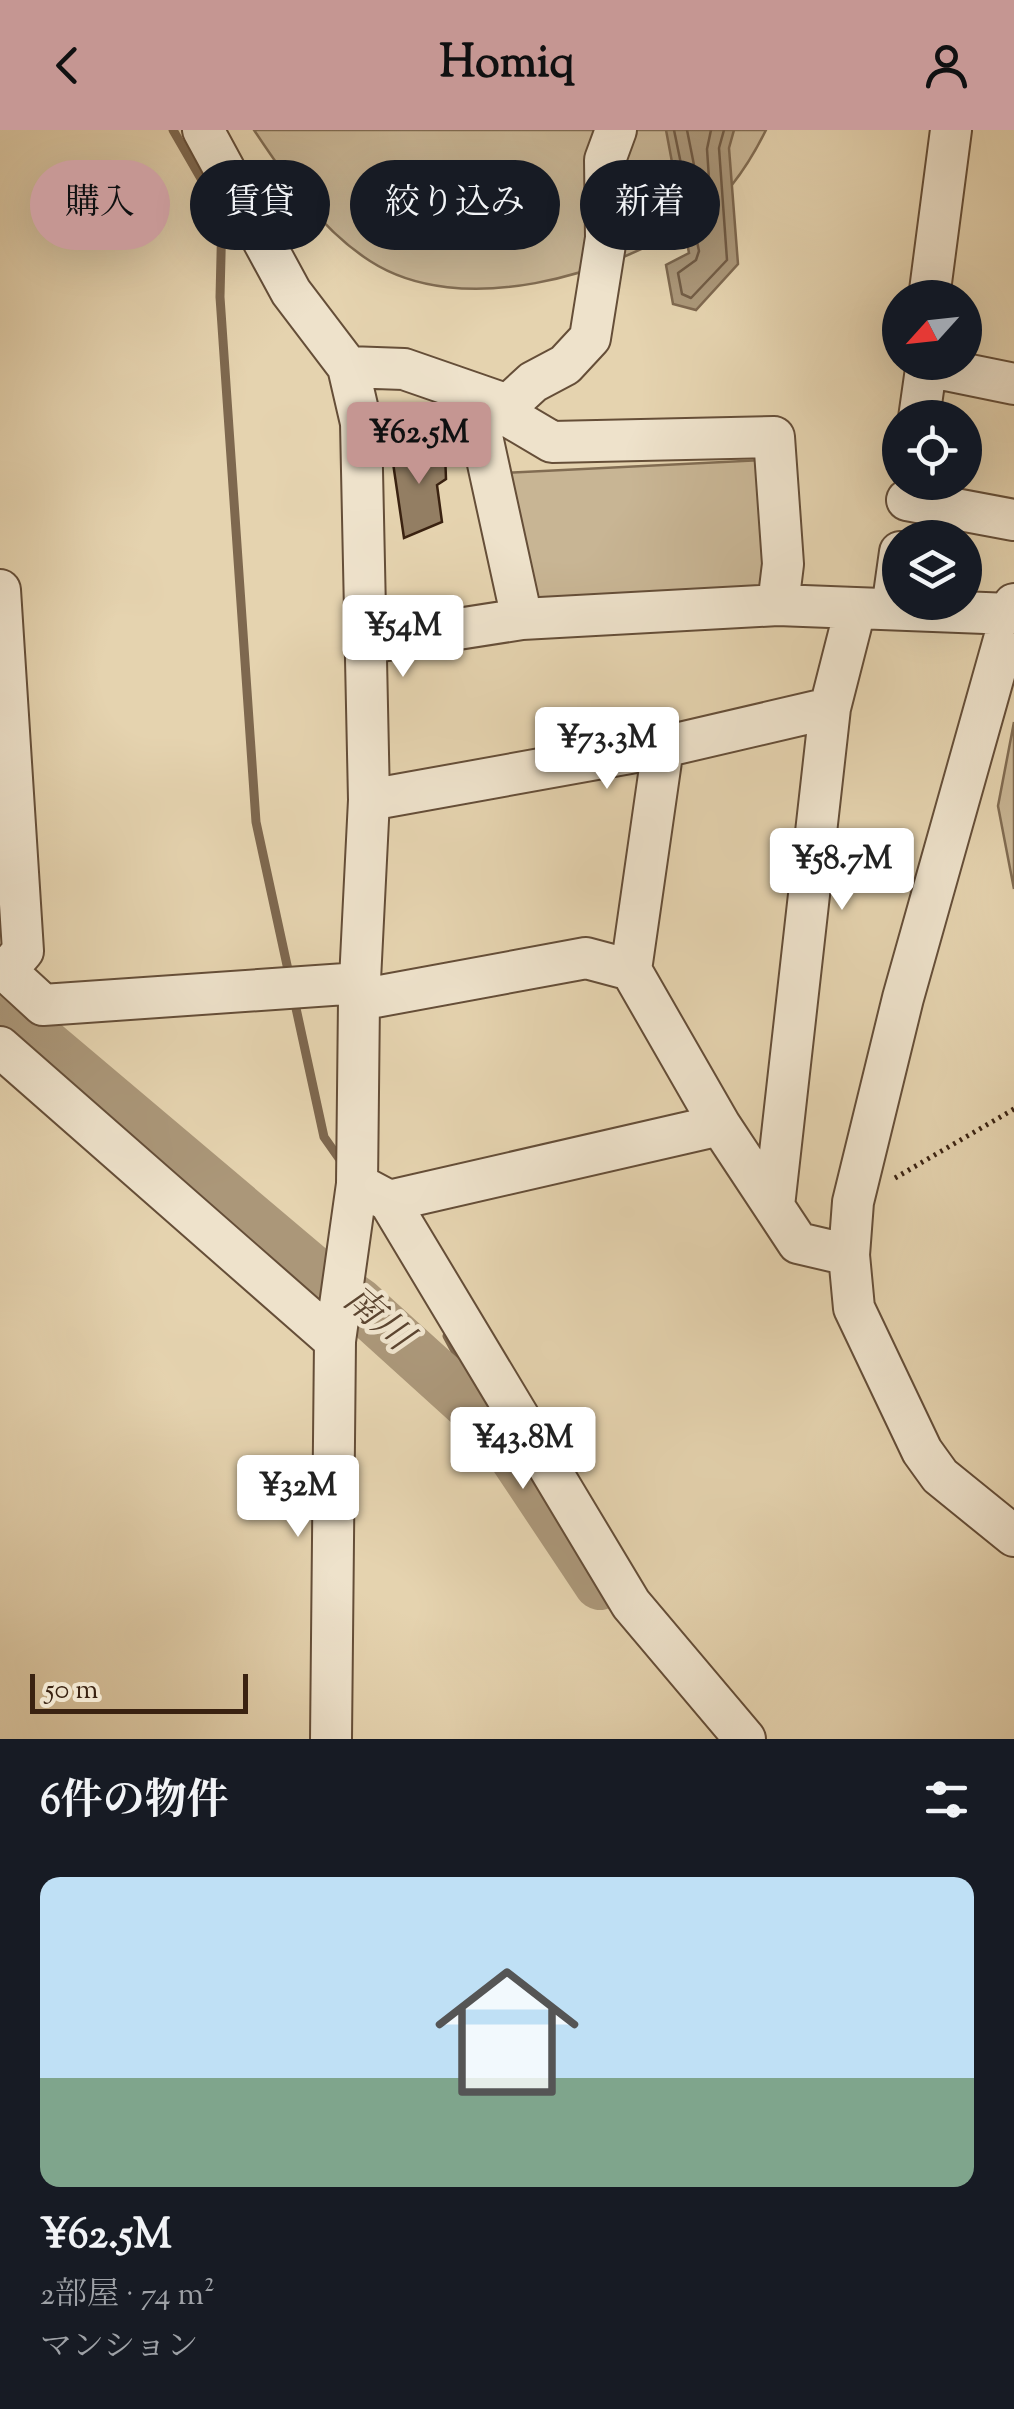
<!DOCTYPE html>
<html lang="ja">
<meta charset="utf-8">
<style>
body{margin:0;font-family:"Sorts Mill Goudy","Noto Serif JP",serif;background:#242831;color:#f1f3f6;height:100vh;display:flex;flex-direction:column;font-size:38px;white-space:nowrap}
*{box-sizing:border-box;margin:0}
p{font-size:32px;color:#9ea1a6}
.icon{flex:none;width:55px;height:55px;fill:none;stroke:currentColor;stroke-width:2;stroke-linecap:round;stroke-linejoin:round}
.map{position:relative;height:1609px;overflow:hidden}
.panel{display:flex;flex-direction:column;background:#171b24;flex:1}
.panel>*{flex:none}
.banner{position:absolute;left:30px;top:30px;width:955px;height:90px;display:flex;gap:20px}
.needle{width:65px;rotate:243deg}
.tools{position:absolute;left:882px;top:150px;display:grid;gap:20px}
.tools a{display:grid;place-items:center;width:100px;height:100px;border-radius:50%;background:#171b24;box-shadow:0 10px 40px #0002;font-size:50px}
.scale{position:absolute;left:30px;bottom:25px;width:218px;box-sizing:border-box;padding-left:10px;border:5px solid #3a2211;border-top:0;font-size:28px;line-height:35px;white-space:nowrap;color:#3a2211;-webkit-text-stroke:8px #eee2cb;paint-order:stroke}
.price{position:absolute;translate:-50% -85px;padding:0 22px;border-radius:10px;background:#fff;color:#222;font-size:32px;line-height:65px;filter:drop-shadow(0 2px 5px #0008)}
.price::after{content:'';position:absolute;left:50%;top:60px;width:30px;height:22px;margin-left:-15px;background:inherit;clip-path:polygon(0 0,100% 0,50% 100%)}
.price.current{background:#c59692;color:#111}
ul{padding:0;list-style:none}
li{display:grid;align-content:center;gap:20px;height:530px;padding:0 40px}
li span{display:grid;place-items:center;height:310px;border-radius:20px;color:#555}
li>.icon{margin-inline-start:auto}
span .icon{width:180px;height:180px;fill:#fffc;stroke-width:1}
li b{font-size:42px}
h2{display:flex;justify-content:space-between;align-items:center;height:120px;padding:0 40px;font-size:42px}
.chip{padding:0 35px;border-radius:45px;background:#171b24;box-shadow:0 10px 40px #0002;font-size:35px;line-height:90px}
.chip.current{background:#c59692;color:#111}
header{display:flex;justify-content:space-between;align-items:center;height:130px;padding:0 40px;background:#c59692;color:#111;font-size:45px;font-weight:700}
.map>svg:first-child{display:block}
.green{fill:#c8b594;stroke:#816c52;stroke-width:2.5}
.water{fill:#ab9779;stroke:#7e684f;stroke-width:2.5}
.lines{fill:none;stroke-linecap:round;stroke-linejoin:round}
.shore{stroke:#725c45;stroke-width:2.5}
.stream{stroke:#7e684f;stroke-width:9}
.river{stroke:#ab9779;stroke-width:52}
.building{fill:#937e63;stroke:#3a2211;stroke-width:2.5}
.minor-casing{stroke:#654e38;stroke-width:44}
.path{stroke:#3a2211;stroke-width:5;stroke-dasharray:2.5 5;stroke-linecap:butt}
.minor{stroke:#eee2cb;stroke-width:40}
.labels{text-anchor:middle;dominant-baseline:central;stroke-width:9;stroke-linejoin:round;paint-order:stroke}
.water-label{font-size:38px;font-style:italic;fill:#5c4530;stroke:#eee2cb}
</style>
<header><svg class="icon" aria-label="back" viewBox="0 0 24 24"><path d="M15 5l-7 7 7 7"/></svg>Homiq<svg class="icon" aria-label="person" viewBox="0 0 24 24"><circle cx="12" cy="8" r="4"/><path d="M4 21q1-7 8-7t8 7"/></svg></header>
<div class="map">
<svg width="1014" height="1609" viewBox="0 0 1014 1609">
<rect width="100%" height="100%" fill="#e5d3af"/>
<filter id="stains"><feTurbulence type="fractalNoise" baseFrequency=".002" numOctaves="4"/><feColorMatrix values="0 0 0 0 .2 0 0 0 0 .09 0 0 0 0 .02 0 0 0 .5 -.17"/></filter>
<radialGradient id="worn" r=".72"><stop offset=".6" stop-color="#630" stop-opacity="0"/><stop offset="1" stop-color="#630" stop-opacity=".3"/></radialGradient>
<path class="green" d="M254,0H766C750,32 726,69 696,89C611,145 461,190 370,131C320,99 286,48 254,0Z
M763,330L772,458L534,488L502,343Z
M1014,592V759L998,676Z"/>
<path class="water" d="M666,0H734L729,18L738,134L696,180L673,174L666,135L689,123Z"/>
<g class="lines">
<path class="shore" d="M674,0L699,121L696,130L678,143L682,164L691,168L727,130L719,18L724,0
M687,0L700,65L705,68L710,64L707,19L711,0"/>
<path class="stream" d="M173,0L222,85L220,167L256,692L290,849
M294,869L324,1007L343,1034
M447,1206L496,1298"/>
<path class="river" d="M0,877L310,1139L359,1174L496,1298L600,1454"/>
</g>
<path class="building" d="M433,309L434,328L445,322L446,349L437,355L442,392L404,408L392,326Z"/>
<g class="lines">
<defs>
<path id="minor" d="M203,0L291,162L348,237L361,293L369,670L359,870L357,1054L335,1211L331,1609
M929,168L951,0
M926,236L1014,254
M348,237L404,239L508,275L533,252L565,235L590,208L606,108L605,30L616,0
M473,265L522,489
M481,270L552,312L774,307L783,434L778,475
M919,288L927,232
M907,370L1014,390
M0,460L23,821L6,841
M1014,474L903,868L853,1072L849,1125L854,1178L922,1321L940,1346L1014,1406
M892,479L900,422
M368,513L522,489L778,475L1011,484
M369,670L663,617L830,578
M631,840L663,617
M0,841H6L43,875L360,853
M359,870L586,828L631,840L720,995L798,1113L849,1125
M0,917L335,1211
M357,1054L389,1071L631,1474L745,1609
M389,1071L720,995
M774,1076L830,578L855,480"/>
</defs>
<use href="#minor" class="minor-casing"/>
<path class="path" d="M895,1048L1014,979"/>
<use href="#minor" class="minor"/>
</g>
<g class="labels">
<g class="water-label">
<text transform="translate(376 1190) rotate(41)">南川</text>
</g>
</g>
<rect width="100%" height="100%" filter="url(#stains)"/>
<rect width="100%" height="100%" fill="url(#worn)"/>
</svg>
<div class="tools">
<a><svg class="needle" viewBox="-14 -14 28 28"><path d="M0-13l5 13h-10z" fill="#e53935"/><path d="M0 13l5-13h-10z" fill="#9ea1a6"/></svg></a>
<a><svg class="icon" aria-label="locate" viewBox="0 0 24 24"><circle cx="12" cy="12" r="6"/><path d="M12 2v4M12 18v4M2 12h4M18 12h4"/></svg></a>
<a><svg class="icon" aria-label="layers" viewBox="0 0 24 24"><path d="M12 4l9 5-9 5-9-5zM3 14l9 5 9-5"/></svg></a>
</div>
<div class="scale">50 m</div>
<b class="price current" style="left:419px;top:357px">¥62.5M</b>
<b class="price" style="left:403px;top:550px">¥54M</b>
<b class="price" style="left:607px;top:662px">¥73.3M</b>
<b class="price" style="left:842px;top:783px">¥58.7M</b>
<b class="price" style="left:523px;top:1362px">¥43.8M</b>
<b class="price" style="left:298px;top:1410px">¥32M</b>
<div class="banner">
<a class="chip current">購入</a>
<a class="chip">賃貸</a>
<a class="chip">絞り込み</a>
<a class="chip">新着</a>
</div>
</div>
<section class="panel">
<h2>6件の物件<svg class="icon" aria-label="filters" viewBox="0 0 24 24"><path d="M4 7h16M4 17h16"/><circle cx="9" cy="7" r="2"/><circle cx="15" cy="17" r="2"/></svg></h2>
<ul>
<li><span style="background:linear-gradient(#bfe0f5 65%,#7fa58c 0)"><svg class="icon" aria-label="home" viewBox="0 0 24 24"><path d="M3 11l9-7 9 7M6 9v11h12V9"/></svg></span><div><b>¥62.5M</b><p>2部屋 · 74 m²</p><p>マンション</p></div></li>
</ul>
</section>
